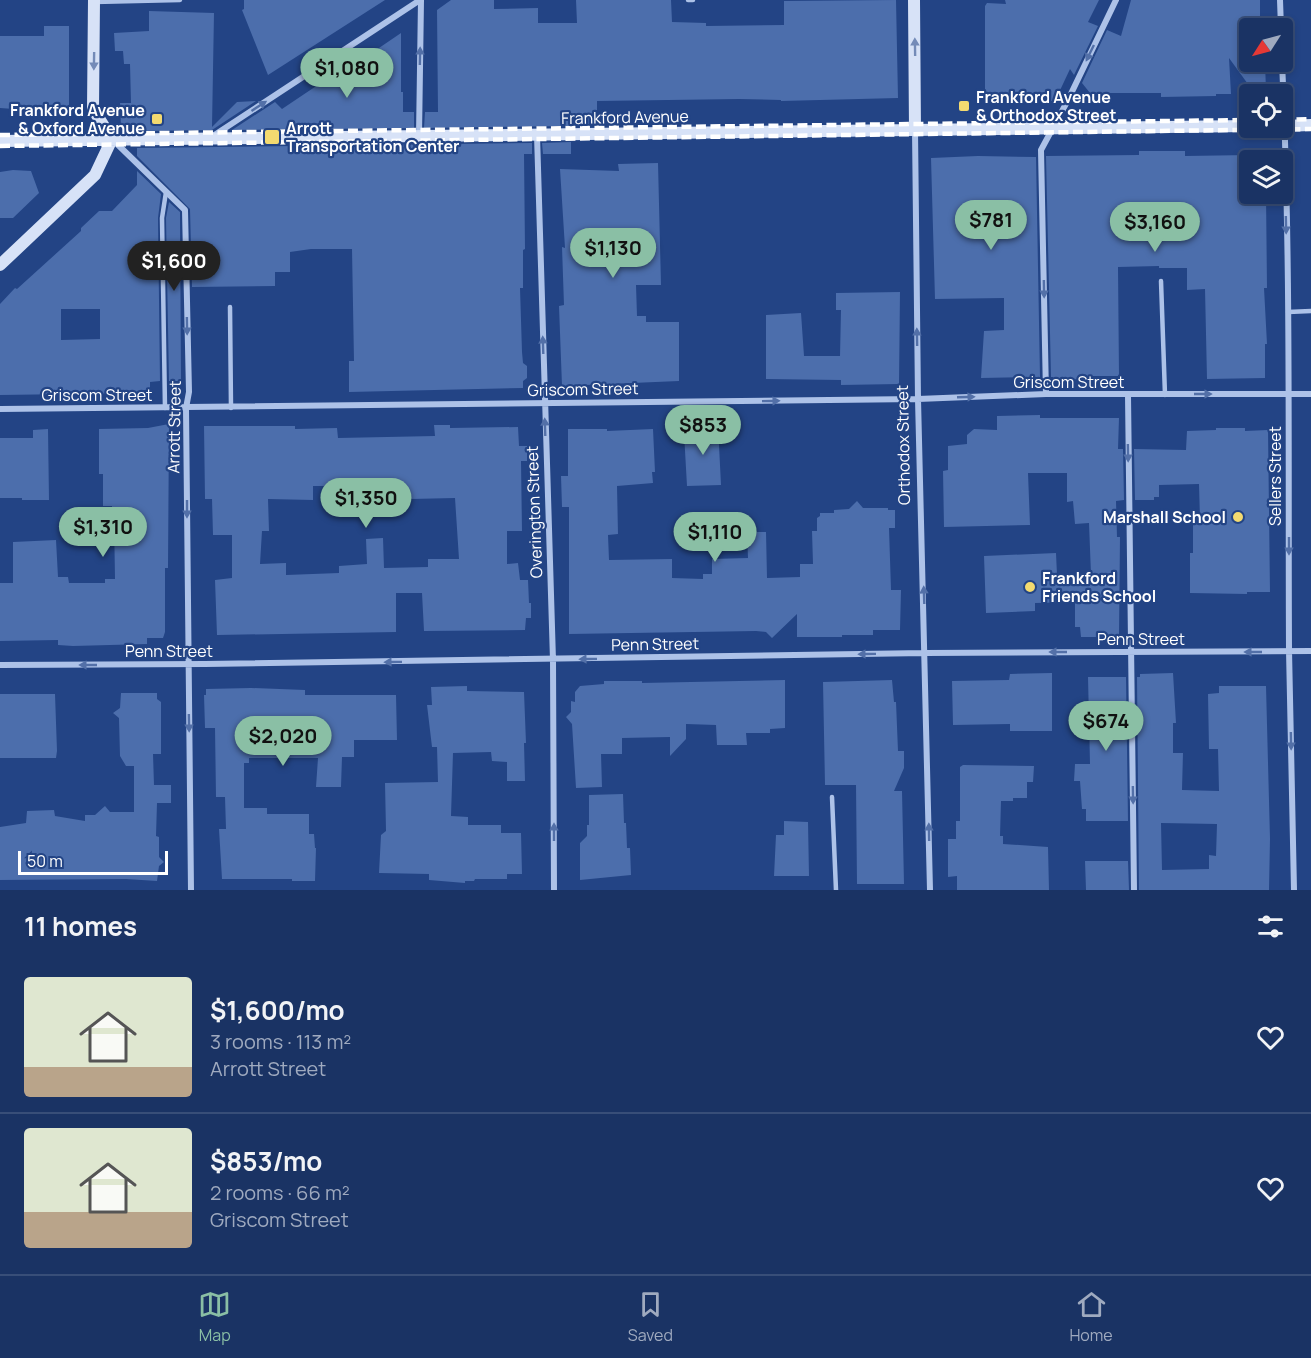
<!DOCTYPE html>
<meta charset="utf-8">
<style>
body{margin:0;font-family:Manrope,sans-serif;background:#273f6d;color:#f1f3f6;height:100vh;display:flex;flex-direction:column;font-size:22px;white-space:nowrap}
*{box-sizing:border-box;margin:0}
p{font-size:20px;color:#9faabf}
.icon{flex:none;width:33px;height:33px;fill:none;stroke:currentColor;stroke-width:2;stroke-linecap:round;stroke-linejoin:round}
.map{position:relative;height:890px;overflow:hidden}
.side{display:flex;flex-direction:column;background:#1a3364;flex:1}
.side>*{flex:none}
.needle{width:39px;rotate:234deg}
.buttons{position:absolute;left:1239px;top:18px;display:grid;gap:12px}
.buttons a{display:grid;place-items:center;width:54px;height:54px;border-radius:6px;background:#1a3364;box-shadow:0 3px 9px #0003,0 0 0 2px #384e78;font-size:30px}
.scale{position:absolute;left:18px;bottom:15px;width:150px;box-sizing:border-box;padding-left:6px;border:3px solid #fff;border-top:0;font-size:16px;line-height:21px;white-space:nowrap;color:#fff;-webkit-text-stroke:4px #234485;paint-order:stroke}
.price{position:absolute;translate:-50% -51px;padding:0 14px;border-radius:21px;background:#8abfa5;color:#111;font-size:20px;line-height:39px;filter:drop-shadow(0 2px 3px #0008)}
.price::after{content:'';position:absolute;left:50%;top:36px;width:18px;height:14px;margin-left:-9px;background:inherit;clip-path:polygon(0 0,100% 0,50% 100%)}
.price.selected{background:#222;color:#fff}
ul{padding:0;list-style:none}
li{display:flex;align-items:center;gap:18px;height:150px;padding:0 24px}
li+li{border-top:2px solid #384e78}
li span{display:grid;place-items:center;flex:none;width:168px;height:120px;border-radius:6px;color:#555}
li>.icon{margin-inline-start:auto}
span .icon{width:72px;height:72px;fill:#fffc;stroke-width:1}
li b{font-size:26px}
h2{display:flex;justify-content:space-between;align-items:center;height:72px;padding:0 24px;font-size:26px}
.menu{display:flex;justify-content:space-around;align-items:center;height:84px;border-top:2px solid #384e78;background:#1a3364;font-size:16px;color:#9faabf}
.menu a{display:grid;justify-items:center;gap:3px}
.menu .selected{color:#8abfa5}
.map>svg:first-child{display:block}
.building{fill:#4c6eac;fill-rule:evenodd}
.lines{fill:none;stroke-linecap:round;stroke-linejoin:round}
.lane{stroke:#adc2e8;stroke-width:4.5}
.street{stroke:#adc2e8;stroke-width:6}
.secondary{stroke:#d7e2f7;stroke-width:12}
.rail{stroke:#fff;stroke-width:4.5;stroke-dasharray:10 4.5;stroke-linecap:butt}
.oneway{fill:#748bb8}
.oneway2{fill:#5370a8}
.poi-dot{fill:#f3da70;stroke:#234485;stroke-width:2}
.labels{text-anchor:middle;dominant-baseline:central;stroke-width:4.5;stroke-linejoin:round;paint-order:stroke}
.poi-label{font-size:16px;font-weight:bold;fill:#fff;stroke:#234485;text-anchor:start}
.street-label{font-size:16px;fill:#fff;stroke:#234485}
</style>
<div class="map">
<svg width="1311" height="890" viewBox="0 0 1311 890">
<rect width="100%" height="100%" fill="#234485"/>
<path class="building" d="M244,0H385L268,75L242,10L244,9Z
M451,0H494V9L538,8V23H577L576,0H671L672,22L706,23V26L784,25V1L896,0L898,98L781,101V100L739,99L597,101V124H571V126L424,128L425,112H438L437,10Z
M1005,0H1099L1088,22L1098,26L1074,75L1070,69L1055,101H1024V98L985,96V6L987,3L1006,4Z
M1131,0H1260V28H1250V62H1265L1266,91H1253L1229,58L1231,94H1216V96L1161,97V93H1090L1082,83L1107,30L1121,36Z
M149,11L214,13L212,127L237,102L256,101L212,130L136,131V127H121L120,103H131L130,64H124L123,51H115L114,33L149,31Z
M44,26H69V107H28V110L0,108V36H44Z
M401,33V92H403V112H414V128L232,130L275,102L282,109L352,62L354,65Z
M571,142V154H543L542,143Z
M532,143V154H524L525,249L523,250V288H520L522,352L523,363L527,366V378L523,381V388L349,392V361H354L352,249H311L290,252V272H275V286L192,287L190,209L137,156V148Z
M1139,151H1185V156L1250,155V194H1266L1267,288H1264L1267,344H1265V378L1207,379L1205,289L1187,290V268H1159V266L1118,267L1119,376H1082V379L1053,380V377H1051L1046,156L1139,155Z
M978,156L1036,157L1040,377L981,378L984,331L1004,330V298L935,299L931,158Z
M658,163L661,285H636L637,316H646V322H679V381L562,386L559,306L564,305L562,247L565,248L560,169L619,171L618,164Z
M13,170L31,171L39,193L13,218H0V172Z
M137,171L161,194L158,218L160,381L150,382V390H143V393L0,395V304L15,288L17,289L81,231V228L99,211H112L137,185ZM61,309H100V339L61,340Z
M169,202L180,212L181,381H169L166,218Z
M900,292L899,384L841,385V380L766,379V315L801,313L804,356H840L841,310H836V293Z
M1040,415V418H1119L1118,449H1123L1124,500L1116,501L1117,537H1120L1119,637H1081L1080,627H1075V602L1035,603V611L986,613L984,556L1056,553L1057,575H1091L1089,523L1075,524L1073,501L1067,502V473H1028L1030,525L944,527L943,471L948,470V446L967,444V435L974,429L997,430V416Z
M169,424L168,568H165V632L163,638H147V644L73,646L58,645V640L0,641V583H13V542L56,540L58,577H68L69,583H105V579H115L114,519H112V506H103V474H99V429L148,428Z
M434,425H450V428L518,427L519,446H527V461H521L522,531H507V564L518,563L520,580H528L529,603H531V618H526L525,630L424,631L422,593H396V632L217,635L215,580L232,578V535H213L212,499H205L204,426H295V429L337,428L338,438L435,436ZM313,486H348V495L367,496V500L455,498L459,559H428V567L384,568L383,538L366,539L367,564L339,566V573L286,575V563L260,564L262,531H269L268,499L313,500Z
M718,425L721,485L687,486L684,433L686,432V426Z
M1216,428H1245V431L1268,430L1270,592H1247V594L1190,593V553H1193V519H1200L1199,484L1159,485V497H1154V500H1135L1134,449L1186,450L1187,431L1216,430Z
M48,429L49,500H22V498H0V438H33V430Z
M568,429H607V431L653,429L655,472H652L653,483L617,486L618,534L608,535L609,560L672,559V578L703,579V574H712V559L748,558L747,532H766L767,578L800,577V564H813L812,531H817V518L820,516V513H834V510L849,509L857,501L863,508H888V510H895V528H889L891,590H901L900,630H873V635H842V637H797V614L772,638L766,632L756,631L569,634V507H562L561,476H568Z
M1052,673V731H1010V724L953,725L952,681L1009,680L1010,674Z
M1173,673L1176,723H1173V753H1183L1182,790L1219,791L1218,749H1209L1208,694L1219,693V686H1266L1270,839L1269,890H1139L1137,677H1140V674ZM1161,823L1217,824L1216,856L1209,855V869L1162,870Z
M1088,677H1126L1128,821H1086V809H1082L1080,781H1074L1075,764H1090Z
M785,680V728L770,729V733H746L747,745H717L716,725L686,724V739L670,756V737L622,738V754H601L602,787L576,788L572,724L566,717L571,712V701L575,702V692L580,686L604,684V681H642V683Z
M892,680L894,702H896L898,751H904V768L894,791H902L904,884H857L856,785H825L823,682Z
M467,686V691L524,692L526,743H524L525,781H507V762L492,761L491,752L453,753L451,816L468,817V825H501V833H521L522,874H507V879H475L474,881H465V883L429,880V874L379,873L381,835L386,831L385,783L438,782L437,747H432L427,705H432L431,687Z
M251,688L305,690V695H396L397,740H354V757H342L341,787H316L318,758H249V763H244V808H267V814H309V834H314L315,848H316L315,881H292V879H222L219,829H226L225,797H216L215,728H205L204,695H206V689Z
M121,693H157V699L161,702V754H153L154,785H171V803H157L156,836L159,837V857L164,862L159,866L157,881L126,879L0,880V827L26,823L27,811L54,810L55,816L85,821V815H95L105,806L110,812H134V766H126L120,756L119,718L113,713L120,708Z
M0,694H55L57,751L56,758H0Z
M963,765L1034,766L1033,782H1027V798H1013V801H1001L1000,836H1003V844L1048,847L1049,890H957V876L948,877V839H956V821H960V767Z
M623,794L624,823H626L627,848H630L631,875L580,880V843L587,836V825H589V795Z
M784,821L808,822L809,876H774L776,835H784Z
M1085,861H1128L1129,890H1086Z"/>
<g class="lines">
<path class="lane" d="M688,0H693
M94,2L180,0
M1161,281L1165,395
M230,307L231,408
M1288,312L1311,311
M165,408L162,218L166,192
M832,797L836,890"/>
<path class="street" d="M1280,0L1281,28
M1282,62C1291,258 1288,454 1289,650C1290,730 1293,810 1294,890
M915,130L918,399L930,890
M537,135L553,660L554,890
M213,136L420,0
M419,136L421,0
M114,141L185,210L189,392L186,408L191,890
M1046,394L1041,150L1068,100L1116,0
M1128,395L1134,890
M0,409L918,399L1046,394H1311
M0,665L205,664L925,653L1311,651"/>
<path class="secondary" d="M94,0L93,109L112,139
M914,0L915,130
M1282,126L1311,125
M0,141L1250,126
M0,265L95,175L112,139"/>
<path class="rail" d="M1282,120L1311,119
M0,135L1250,120
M0,146L1311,129"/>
</g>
<defs><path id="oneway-solid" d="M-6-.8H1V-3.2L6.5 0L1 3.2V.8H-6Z" transform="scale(1.5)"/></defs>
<g class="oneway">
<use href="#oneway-solid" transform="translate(915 47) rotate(-91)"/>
<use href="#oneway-solid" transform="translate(94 61) rotate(91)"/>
</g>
<g class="oneway2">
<use href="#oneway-solid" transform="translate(1090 53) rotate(116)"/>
<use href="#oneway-solid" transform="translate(420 56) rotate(-89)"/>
<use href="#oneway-solid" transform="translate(259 106) rotate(-33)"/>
<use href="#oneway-solid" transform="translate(1286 225) rotate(89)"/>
<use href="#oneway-solid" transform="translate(1044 289) rotate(89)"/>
<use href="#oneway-solid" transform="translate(187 326) rotate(89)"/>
<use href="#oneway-solid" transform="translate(917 337) rotate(-91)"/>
<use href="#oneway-solid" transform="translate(543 345) rotate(-92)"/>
<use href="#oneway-solid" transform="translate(1203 394)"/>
<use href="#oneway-solid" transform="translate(966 397) rotate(-2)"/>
<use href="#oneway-solid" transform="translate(771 401) rotate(-1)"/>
<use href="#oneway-solid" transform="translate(545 427) rotate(-92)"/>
<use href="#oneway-solid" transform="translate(1128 453) rotate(89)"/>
<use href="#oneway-solid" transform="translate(187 509) rotate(90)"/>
<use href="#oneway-solid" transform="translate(1289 546) rotate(90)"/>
<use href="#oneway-solid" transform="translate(924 595) rotate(-92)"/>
<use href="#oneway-solid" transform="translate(1058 652) rotate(180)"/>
<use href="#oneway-solid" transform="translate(1253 652) rotate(180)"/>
<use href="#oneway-solid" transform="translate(867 654) rotate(179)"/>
<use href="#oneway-solid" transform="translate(588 659) rotate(179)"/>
<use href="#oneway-solid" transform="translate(393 662) rotate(179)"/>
<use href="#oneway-solid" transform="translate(88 665) rotate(180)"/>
<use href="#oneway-solid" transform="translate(189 723) rotate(89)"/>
<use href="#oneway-solid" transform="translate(1291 741) rotate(89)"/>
<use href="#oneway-solid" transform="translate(1133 795) rotate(89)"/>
<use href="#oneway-solid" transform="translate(554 832) rotate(-90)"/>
<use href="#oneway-solid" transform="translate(929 832) rotate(-91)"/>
</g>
<g class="poi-dot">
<rect x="958" y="100" width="12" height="12" rx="3"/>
<rect x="151" y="113" width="12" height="12" rx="3"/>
<rect x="264" y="129" width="16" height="16" rx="3"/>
<circle cx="1238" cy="517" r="6"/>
<circle cx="1030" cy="587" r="6"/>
</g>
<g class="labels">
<g class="poi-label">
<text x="976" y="97">Frankford Avenue<tspan x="976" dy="18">&amp; Orthodox Street</tspan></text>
<text x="145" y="110" text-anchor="end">Frankford Avenue<tspan x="145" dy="18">&amp; Oxford Avenue</tspan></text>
<text x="286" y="128">Arrott<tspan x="286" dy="18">Transportation Center</tspan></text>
<text x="1226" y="517" text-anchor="end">Marshall School</text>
<text x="1042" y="578">Frankford<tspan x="1042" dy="18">Friends School</tspan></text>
</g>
<g class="street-label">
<text transform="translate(625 117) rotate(-1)">Frankford Avenue</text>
<text x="1069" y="382">Griscom Street</text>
<text transform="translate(583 389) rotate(-1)">Griscom Street</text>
<text x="97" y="395">Griscom Street</text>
<text transform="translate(174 427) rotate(-89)">Arrott Street</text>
<text transform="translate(903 445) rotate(-91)">Orthodox Street</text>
<text transform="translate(1275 476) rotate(-90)">Sellers Street</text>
<text transform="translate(534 512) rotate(-92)">Overington Street</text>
<text x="1141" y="639">Penn Street</text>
<text transform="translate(655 644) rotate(-1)">Penn Street</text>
<text x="169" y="651">Penn Street</text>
</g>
</g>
</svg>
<div class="buttons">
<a><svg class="needle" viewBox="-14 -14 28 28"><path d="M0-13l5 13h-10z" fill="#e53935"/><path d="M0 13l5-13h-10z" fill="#9faabf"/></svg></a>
<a><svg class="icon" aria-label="locate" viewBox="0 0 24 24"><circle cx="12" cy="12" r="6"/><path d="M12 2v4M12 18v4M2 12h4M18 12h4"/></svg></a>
<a><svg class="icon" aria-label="layers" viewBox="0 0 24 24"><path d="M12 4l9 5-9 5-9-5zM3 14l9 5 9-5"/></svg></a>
</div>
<div class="scale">50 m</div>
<b class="price" style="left:347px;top:99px">$1,080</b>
<b class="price" style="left:991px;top:251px">$781</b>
<b class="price" style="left:1155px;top:253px">$3,160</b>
<b class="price" style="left:613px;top:279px">$1,130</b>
<b class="price selected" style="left:174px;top:292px">$1,600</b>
<b class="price" style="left:703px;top:456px">$853</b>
<b class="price" style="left:366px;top:529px">$1,350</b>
<b class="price" style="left:103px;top:558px">$1,310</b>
<b class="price" style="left:715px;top:563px">$1,110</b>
<b class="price" style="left:1106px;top:752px">$674</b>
<b class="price" style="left:283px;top:767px">$2,020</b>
</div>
<section class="side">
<h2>11 homes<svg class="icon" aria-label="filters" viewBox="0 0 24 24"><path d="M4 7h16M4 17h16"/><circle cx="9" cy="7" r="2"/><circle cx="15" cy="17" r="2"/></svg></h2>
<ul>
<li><span style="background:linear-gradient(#dfe7d0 75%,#b9a48a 0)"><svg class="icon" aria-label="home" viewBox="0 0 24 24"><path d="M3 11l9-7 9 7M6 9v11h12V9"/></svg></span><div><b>$1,600/mo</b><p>3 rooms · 113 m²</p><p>Arrott Street</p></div><svg class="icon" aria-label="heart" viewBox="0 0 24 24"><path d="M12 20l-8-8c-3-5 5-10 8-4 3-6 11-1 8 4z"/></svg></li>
<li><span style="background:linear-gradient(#dfe7d0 70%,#b9a48a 0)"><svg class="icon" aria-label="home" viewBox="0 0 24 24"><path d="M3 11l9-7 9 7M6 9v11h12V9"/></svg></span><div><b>$853/mo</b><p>2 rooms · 66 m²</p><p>Griscom Street</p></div><svg class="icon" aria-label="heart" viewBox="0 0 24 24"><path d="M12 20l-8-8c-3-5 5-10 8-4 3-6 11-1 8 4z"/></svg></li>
</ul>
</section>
<nav class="menu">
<a class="selected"><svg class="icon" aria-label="map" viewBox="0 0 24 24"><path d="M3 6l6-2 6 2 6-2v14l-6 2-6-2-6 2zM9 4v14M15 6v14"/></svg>Map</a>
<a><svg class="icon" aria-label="saved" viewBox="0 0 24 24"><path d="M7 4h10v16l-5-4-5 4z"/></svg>Saved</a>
<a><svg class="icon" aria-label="home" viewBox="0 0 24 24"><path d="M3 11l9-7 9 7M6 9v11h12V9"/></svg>Home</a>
</nav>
